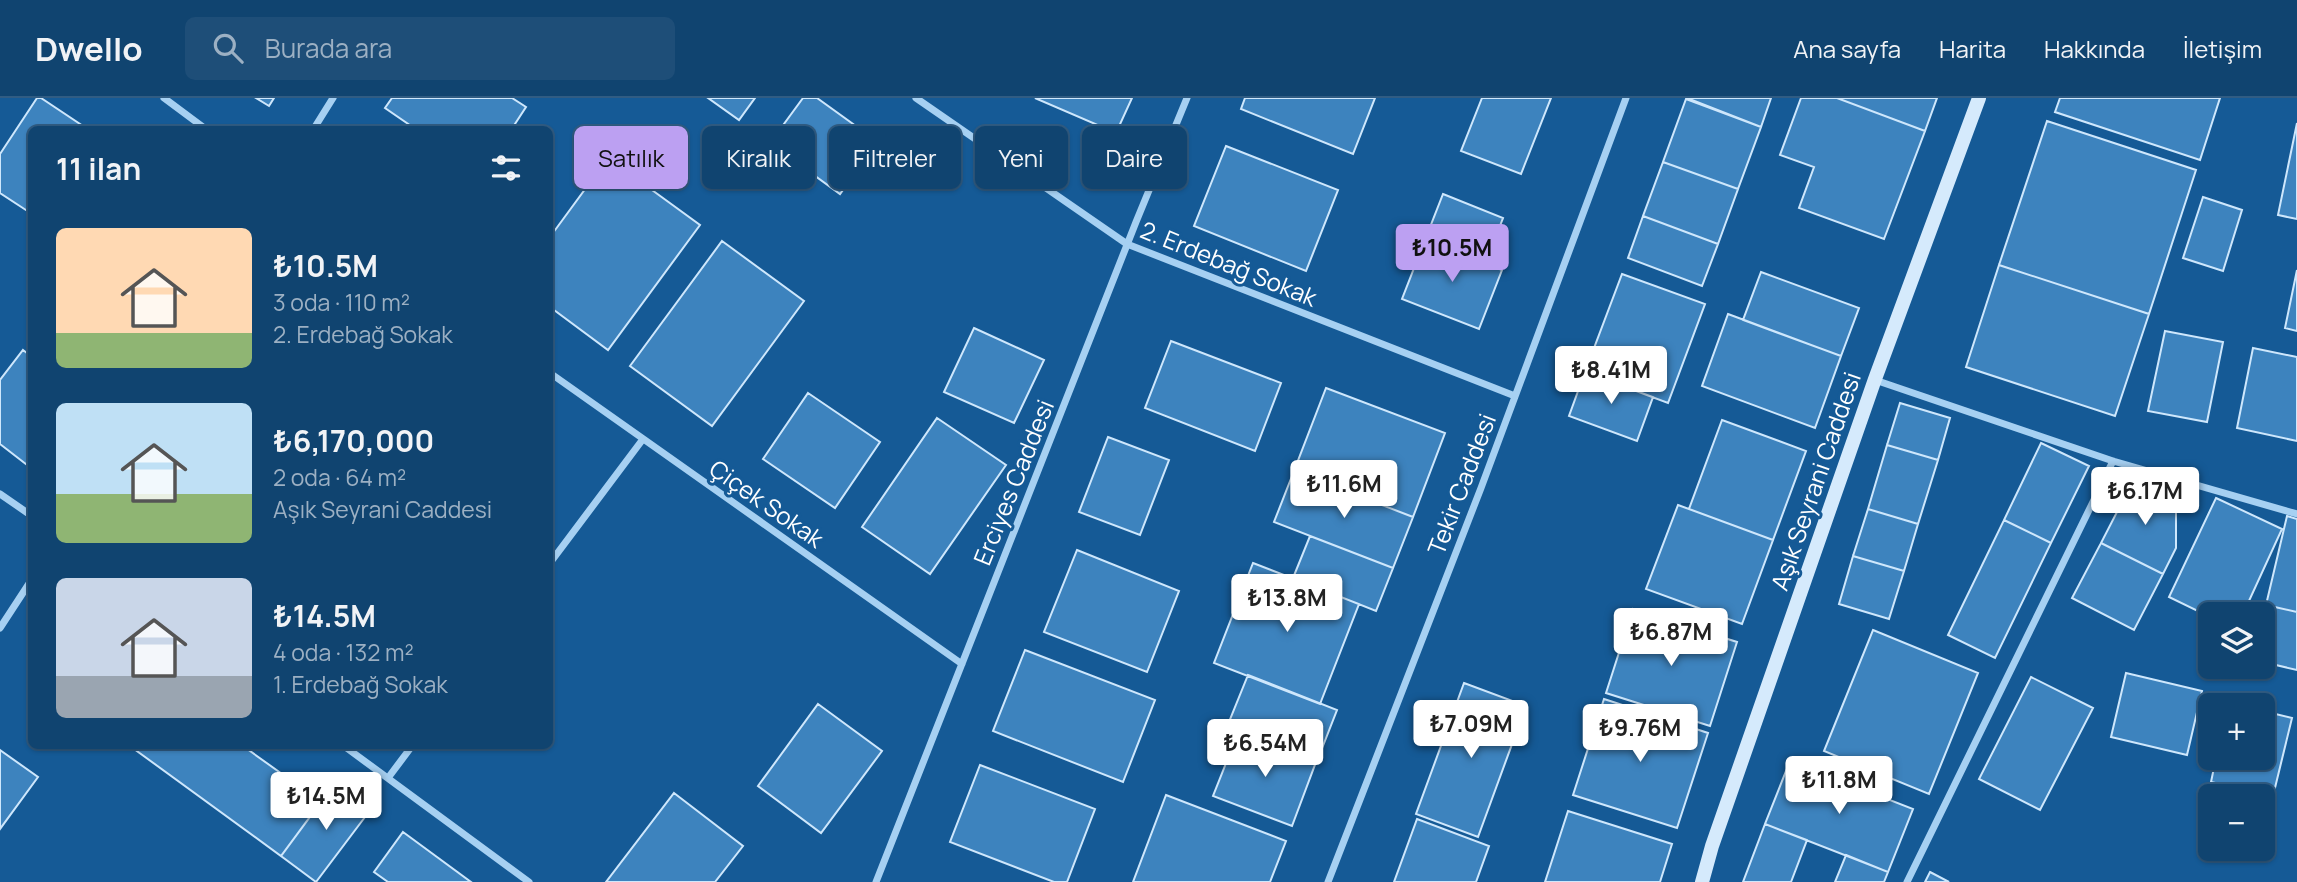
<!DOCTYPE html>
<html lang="tr">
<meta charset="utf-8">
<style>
body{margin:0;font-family:Manrope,sans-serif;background:#1e4e78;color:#f1f3f6;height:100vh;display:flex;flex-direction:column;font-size:26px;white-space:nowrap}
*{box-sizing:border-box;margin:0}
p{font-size:23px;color:#9cb0c3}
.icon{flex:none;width:38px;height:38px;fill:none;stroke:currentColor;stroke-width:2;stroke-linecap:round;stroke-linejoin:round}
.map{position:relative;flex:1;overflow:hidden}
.side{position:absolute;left:28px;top:28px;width:525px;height:623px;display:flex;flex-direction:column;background:#104470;border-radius:10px;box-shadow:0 2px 5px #0004,0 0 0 2px #305c83}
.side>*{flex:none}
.banner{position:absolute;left:574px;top:28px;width:665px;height:63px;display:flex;gap:14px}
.buttons{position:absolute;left:2198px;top:504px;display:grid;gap:14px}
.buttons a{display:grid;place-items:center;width:77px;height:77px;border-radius:10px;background:#104470;box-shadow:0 2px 5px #0004,0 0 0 2px #305c83;font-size:35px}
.price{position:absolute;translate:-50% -60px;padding:0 16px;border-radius:7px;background:#fff;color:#222;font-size:23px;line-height:46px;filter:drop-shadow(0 2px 4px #0008)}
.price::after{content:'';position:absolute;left:50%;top:42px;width:21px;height:16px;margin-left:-10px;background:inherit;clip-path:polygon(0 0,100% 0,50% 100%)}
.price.selected{background:#bca0f2;color:#111}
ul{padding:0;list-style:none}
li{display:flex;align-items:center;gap:21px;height:175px;padding:0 28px}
li span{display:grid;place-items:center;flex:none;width:196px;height:140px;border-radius:10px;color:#555}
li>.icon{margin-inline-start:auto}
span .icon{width:84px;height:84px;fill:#fffc;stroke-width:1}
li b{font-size:30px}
h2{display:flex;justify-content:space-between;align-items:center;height:84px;padding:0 28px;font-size:30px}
.pill{padding:0 24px;border-radius:10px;background:#104470;box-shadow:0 2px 5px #0004,0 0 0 2px #305c83;font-size:24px;line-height:63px}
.pill.selected{background:#bca0f2;color:#111}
header{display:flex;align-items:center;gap:42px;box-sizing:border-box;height:98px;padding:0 35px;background:#104470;border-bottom:2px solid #305c83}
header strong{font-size:33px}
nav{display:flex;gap:38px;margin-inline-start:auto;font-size:24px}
.search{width:490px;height:63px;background:#1e4e78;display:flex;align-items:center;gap:18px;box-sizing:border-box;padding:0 24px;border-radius:10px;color:#9cb0c3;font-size:26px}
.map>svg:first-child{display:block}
.building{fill:#3d83be;stroke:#cee7fc;stroke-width:2}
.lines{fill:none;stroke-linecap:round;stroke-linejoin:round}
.minor{stroke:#a6d0f2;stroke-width:7}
.secondary{stroke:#d5eafc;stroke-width:14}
.labels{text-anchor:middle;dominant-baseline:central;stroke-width:6;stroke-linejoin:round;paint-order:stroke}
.street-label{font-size:24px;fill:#fff;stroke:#155a96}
</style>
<header>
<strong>Dwello</strong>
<div class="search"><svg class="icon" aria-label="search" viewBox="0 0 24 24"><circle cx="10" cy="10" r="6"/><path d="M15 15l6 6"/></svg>Burada ara</div>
<nav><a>Ana sayfa</a><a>Harita</a><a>Hakkında</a><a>İletişim</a></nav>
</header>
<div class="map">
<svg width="2297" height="784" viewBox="0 0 2297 784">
<rect width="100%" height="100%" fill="#155a96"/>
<path class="building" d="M37,0H41L89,32H32V116L0,95V56Z
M256,0H274L269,8Z
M392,0H512L526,9L511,32H417L385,10Z
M708,0H755L739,22Z
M803,0H817L878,44L840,96L770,45Z
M1035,0H1132L1116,35Z
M1245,0H1375L1353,56L1241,11Z
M1482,0H1551L1521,76L1461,53Z
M1687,0H1771L1761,29Z
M1801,0H1837L1925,33L1884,141L1799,110L1814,69L1780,57Z
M1837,0H1937L1925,33Z
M2060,0H2220L2200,62L2055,14Z
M1686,1L1761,29L1738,91L1663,64Z
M2047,23L2196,72L2149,216L1999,167Z
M2297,25V121L2278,117Z
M1226,48L1338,92L1306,173L1194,128Z
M608,60L700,127L608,252L550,209V139Z
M1663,64L1738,91L1718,146L1643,118Z
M1443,96L1503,120L1485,166L1425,142Z
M2203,99L2242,112L2223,173L2183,160Z
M1643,118L1718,146L1702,188L1628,160Z
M1425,142L1502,172L1479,231L1402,201Z
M722,143L804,203L712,328L630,268Z
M1999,167L2149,216L2115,318L1966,269Z
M2297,172V233L2285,230Z
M1761,174L1859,210L1841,258L1743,222Z
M1622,176L1705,206L1668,305L1585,274Z
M1728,216L1841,258L1815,330L1702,288Z
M974,230L1044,262L1014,325L944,294Z
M2165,233L2223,244L2207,324L2148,313Z
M1171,243L1281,285L1255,353L1145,310Z
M2253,250L2297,259V343L2237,330Z
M23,252L32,259L31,370L0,346V282Z
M1585,274L1653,299L1637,343L1569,318Z
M1326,290L1445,335L1413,419L1294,373Z
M808,295L880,344L835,410L763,361Z
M1900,305L1950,320L1938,362L1887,347Z
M937,320L1006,367L930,476L862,429Z
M1722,322L1806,353L1773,442L1689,411Z
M1108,339L1169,362L1140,437L1079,414Z
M2041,345L2089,368L2051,445L2004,422Z
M1887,347L1938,362L1918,426L1868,411Z
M1294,373L1413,419L1393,470L1274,424Z
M2134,381L2176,402V450L2163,476L2101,445Z
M2216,400L2282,431L2243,516H2210V519L2169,499Z
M1678,407L1773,442L1742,526L1646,491Z
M1868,411L1918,426L1904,473L1853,458Z
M2287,418L2297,421V514L2266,507Z
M2004,422L2051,445L1995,560L1948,537Z
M1310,438L1393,470L1376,513L1293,480Z
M2101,445L2163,476L2134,532L2072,500Z
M1077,452L1179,493L1147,574L1044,534Z
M1853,458L1904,473L1889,521L1839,506Z
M1253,465L1359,506L1320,606L1214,565Z
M2266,507L2297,514V572L2263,564V520Z
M1633,511L1737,544L1710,628L1606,595Z
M1873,532L1978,575L1929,696L1824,653Z
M1025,552L1155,602L1123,684L993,633Z
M2126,575L2202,593L2187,657L2111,639Z
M1248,577L1337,612L1319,658L1229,624Z
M2031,579L2093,610L2040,712L1979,681Z
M1464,585L1526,608L1478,739L1416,716Z
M1604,601L1708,635L1677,730L1573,697Z
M818,606L882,653L821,735L758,688Z
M2263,613L2292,620L2273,698L2211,684L2216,660H2263Z
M1238,635L1316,664L1292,728L1213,698Z
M130,648H243L321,704L281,758Z
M0,652L38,679L0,731Z
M1790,663L1913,711L1888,774L1765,726Z
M980,667L1095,711L1067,784H1054L950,744Z
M335,685L371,711L316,784L281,758Z
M674,695L743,748L715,784H606Z
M1166,697L1286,743L1270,784H1133Z
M1568,713L1672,746L1660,784H1545Z
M1417,721L1489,748L1476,784H1394Z
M1765,726L1807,742L1791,784H1743Z
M403,734L471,784H388L374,774Z
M1846,757L1888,774L1884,784H1835Z
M1930,774L1949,784H1925Z"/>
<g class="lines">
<path class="minor" d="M164,0L207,32
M916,0L1127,146L1515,298
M313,32L333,0
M550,275L962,566
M1875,282L2113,363L2297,416
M0,396L32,418
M550,465L643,341
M0,530L32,481
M344,648L529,784
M388,680L412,648
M876,784L1136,124L1187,0
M1328,784L1481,390L1626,0
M1907,784L2113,363"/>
<path class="secondary" d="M1702,784L1712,748L1875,281L1979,0"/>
</g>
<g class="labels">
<g class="street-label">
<text transform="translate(1229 165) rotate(22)">2. Erdebağ Sokak</text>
<text transform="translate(1815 383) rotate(-71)">Aşık Seyrani Caddesi</text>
<text transform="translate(1013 384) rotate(-68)">Erciyes Caddesi</text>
<text transform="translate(1461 386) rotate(-69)">Tekir Caddesi</text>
<text transform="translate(767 405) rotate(35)">Çiçek Sokak</text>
</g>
</g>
</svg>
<div class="buttons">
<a><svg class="icon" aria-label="layers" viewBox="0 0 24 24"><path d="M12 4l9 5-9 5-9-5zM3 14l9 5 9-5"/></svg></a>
<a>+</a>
<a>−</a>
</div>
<b class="price selected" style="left:1452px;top:186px">₺10.5M</b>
<b class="price" style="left:1611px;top:308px">₺8.41M</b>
<b class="price" style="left:1344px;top:422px">₺11.6M</b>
<b class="price" style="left:2145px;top:429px">₺6.17M</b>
<b class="price" style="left:1287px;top:536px">₺13.8M</b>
<b class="price" style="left:1671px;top:570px">₺6.87M</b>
<b class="price" style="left:1471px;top:662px">₺7.09M</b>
<b class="price" style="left:1640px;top:666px">₺9.76M</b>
<b class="price" style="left:1265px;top:681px">₺6.54M</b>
<b class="price" style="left:1839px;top:718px">₺11.8M</b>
<b class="price" style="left:326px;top:734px">₺14.5M</b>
<div class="banner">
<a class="pill selected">Satılık</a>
<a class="pill">Kiralık</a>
<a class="pill">Filtreler</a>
<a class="pill">Yeni</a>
<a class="pill">Daire</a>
</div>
<section class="side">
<h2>11 ilan<svg class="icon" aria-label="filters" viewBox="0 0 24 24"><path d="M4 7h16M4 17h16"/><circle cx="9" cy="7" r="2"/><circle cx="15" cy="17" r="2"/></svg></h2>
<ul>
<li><span style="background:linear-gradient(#ffd9b3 75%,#8fb573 0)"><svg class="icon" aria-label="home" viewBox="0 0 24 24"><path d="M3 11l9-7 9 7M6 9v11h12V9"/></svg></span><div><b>₺10.5M</b><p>3 oda · 110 m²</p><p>2. Erdebağ Sokak</p></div></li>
<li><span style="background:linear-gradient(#bfe0f5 65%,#8fb573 0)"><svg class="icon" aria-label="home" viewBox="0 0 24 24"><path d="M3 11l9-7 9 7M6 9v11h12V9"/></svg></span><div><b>₺6,170,000</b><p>2 oda · 64 m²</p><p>Aşık Seyrani Caddesi</p></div></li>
<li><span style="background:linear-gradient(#c9d6e8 70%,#9aa5b1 0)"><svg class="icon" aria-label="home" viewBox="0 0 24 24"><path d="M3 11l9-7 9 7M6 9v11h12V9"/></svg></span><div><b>₺14.5M</b><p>4 oda · 132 m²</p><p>1. Erdebağ Sokak</p></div></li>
</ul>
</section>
</div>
